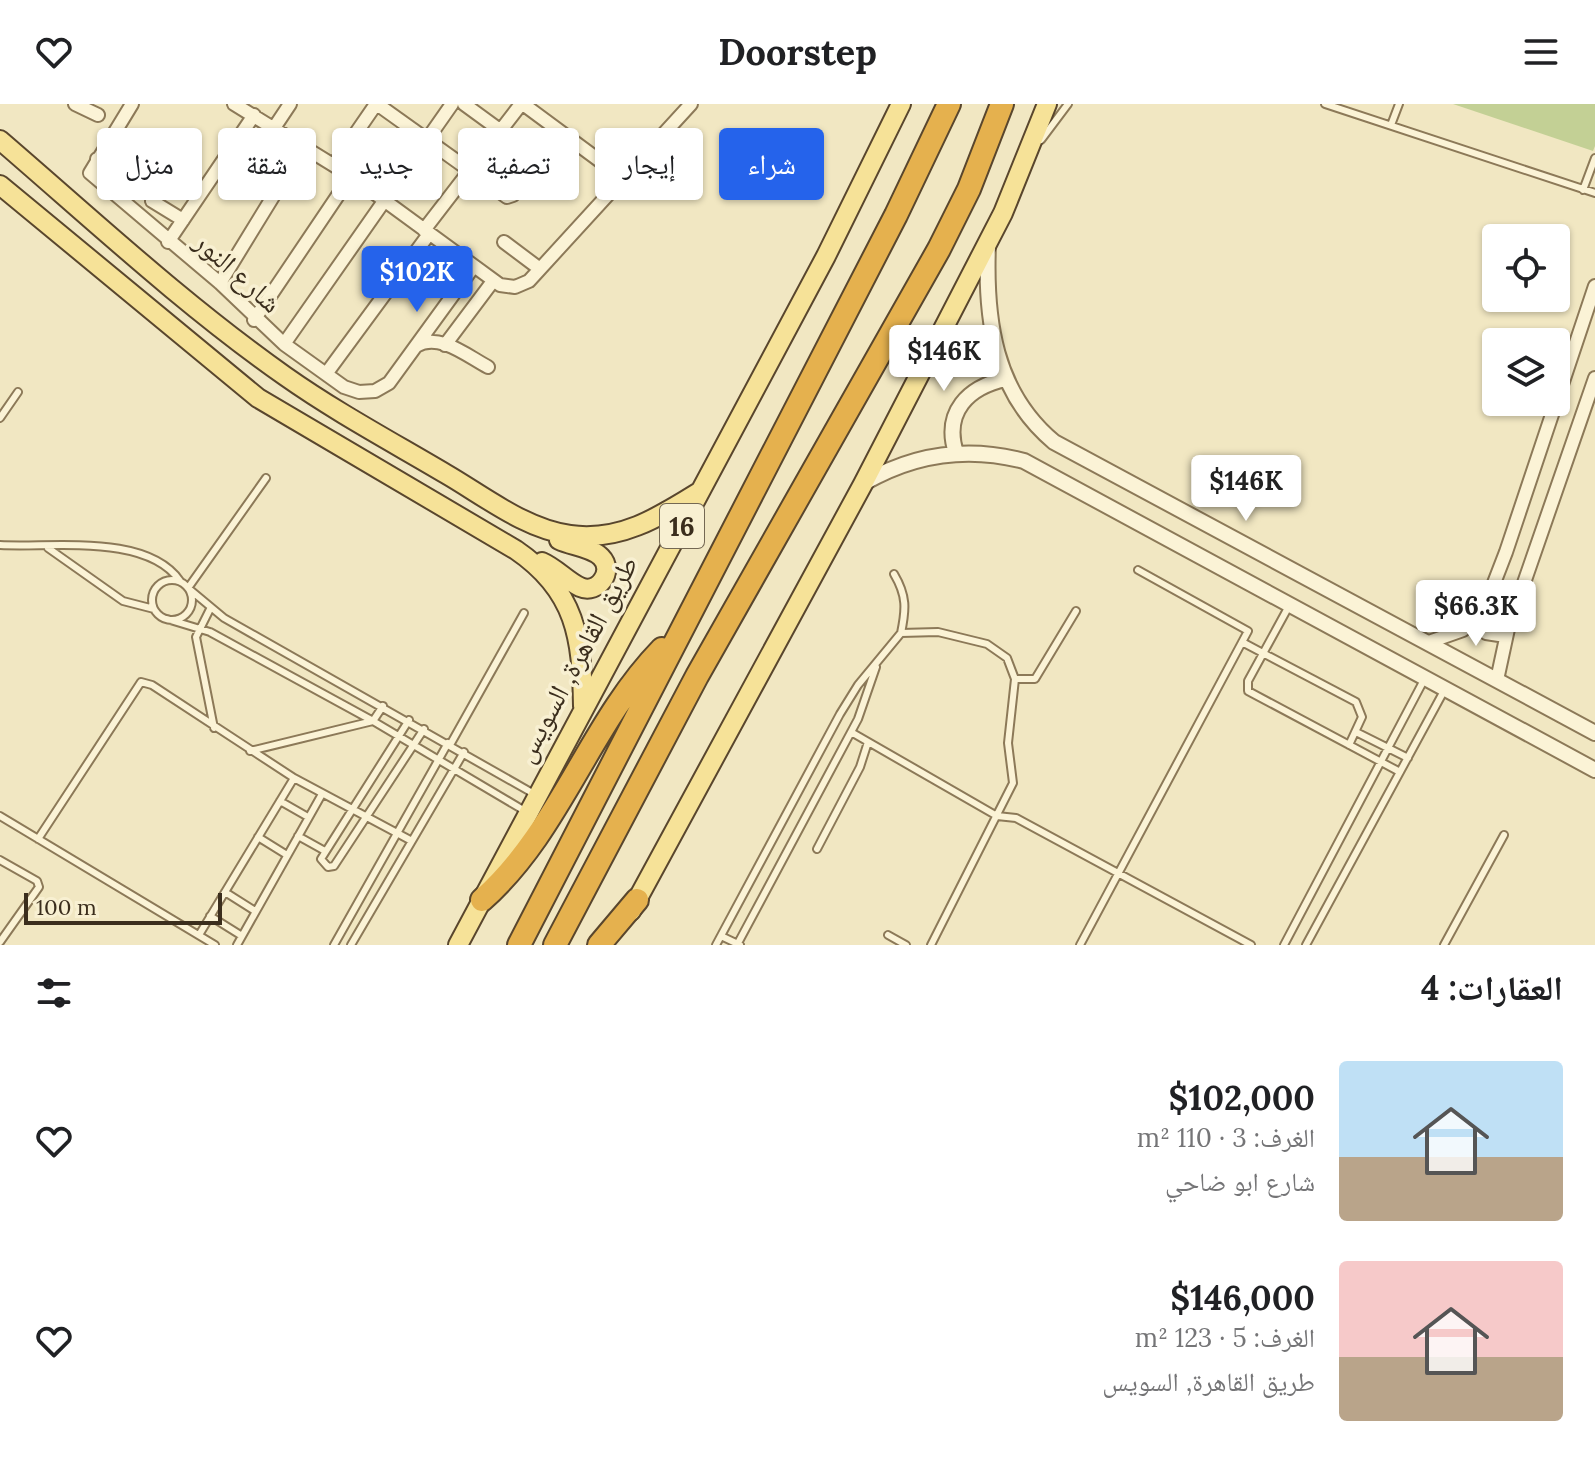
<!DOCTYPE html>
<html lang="ar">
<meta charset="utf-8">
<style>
body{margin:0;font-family:Lora,"Noto Naskh Arabic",serif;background:#f2f2f2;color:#202124;direction:rtl;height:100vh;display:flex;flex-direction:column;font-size:30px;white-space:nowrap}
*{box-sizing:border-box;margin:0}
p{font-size:26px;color:#757577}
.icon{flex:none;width:44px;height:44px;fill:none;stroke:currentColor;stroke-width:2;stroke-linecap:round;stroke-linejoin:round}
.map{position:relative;height:841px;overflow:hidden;direction:ltr}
.side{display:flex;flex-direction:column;background:#fff;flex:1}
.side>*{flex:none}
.top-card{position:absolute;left:24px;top:24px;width:800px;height:72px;direction:rtl;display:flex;gap:16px}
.fabs{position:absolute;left:1482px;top:120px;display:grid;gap:16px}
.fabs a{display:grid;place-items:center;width:88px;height:88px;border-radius:8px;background:#fff;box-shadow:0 2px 6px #0004;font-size:40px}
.scale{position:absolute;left:24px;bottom:20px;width:198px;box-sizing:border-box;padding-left:8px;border:4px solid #3b2e1d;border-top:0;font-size:22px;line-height:28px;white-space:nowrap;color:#3b2e1d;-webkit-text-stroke:6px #f8f0d2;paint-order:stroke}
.price{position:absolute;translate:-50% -68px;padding:0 18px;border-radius:8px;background:#fff;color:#222;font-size:26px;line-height:52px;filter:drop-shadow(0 2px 4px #0008)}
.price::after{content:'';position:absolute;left:50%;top:48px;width:24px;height:18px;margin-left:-12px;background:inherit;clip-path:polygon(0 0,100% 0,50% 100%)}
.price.selected{background:#2563eb;color:#fff}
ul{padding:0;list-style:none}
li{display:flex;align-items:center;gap:24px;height:200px;padding:0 32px}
li span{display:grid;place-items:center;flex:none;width:224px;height:160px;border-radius:8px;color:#555}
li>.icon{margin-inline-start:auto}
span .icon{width:96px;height:96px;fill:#fffc;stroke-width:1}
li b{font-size:34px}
h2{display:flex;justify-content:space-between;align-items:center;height:96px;padding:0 32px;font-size:34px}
.chip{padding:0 28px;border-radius:8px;background:#fff;box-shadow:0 2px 6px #0004;font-size:28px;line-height:72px}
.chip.selected{background:#2563eb;color:#fff}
header{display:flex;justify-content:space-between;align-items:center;height:104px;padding:0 32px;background:#fff;font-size:36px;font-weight:800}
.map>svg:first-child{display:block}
.garden{fill:#c3d095}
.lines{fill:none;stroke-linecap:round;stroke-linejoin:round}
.service-casing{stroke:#8c7958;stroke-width:10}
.minor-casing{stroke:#8c7958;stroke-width:16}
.tertiary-casing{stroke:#8c7958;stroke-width:18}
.primary-casing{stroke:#59462d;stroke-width:22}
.motorway-casing{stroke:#59462d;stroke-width:26}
.service{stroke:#fbf3d6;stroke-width:6}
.minor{stroke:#fbf3d6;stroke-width:12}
.tertiary{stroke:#fbf3d6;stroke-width:14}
.primary{stroke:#f6e298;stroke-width:18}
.motorway{stroke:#e5b14e;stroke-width:22}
.labels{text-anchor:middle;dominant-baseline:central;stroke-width:7;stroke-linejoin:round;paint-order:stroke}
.shield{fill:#f8f0d2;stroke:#746853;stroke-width:2}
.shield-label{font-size:26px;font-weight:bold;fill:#3b2e1d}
.street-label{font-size:28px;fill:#3b2e1d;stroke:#f8f0d2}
</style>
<header><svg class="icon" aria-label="menu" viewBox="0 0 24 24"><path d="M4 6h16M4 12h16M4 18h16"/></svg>Doorstep<svg class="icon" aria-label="heart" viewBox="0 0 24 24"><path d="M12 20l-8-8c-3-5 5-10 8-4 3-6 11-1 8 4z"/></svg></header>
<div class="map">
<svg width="1595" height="841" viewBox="0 0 1595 841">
<rect width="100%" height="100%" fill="#f1e7c2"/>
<path class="garden" d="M1453,0H1595V42L1593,47Z"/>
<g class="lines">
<defs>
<path id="service" d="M1325,0L1595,89
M1391,21L1399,0
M1041,36L1068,0
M1583,86L1595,54
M0,314L18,288
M266,374L188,484L224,514L536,691
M0,441C52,444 147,429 180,477
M48,444L123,497L154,505
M894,470C907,492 906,505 901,529
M152 496a20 20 0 1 1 40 0a20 20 0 1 1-40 0Z
M1289,502L1248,577V587L1400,668
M210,505L196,533L214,624
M167,515L210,528L373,617L525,707
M1242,538L1356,598L1362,613L1349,641
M1015,575H1035L1076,507
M409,616L321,755L328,763L334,762L424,625
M851,628L997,712L1016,714L1251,841
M1356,628L1408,654
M450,641L524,509
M250,647L373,617L383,602
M280,697L308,713
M0,712L215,841
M298,732L325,747
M258,733L287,751
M38,735L141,578L152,581L294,674
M817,745L860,663L868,638
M0,756L37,777L39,783L0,838
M225,788L255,807
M210,812L242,832
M199,831L294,674L410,736
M888,831L906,841
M721,832L740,841
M237,841L322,690
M334,841L448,639
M351,841L464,648
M716,841L840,610L858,581L901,529L938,528L987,540L1007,554L1015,575L1008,639L1013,679L931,841
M737,841L858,615L876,563
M1080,841L1248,527L1138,466
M1284,841L1425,574
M1306,841L1445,585
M1444,841L1504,731"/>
<path id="minor" d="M75,0L98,11
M132,0L90,69L220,179L284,240L344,283L359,288L375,287L389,279L474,162
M234,0L351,72L500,181L515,183L529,177L691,0
M377,0L507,93L513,91L562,29
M464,0L501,27
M523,0L623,74
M274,24L290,0
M97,55L124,76
M334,61L376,0
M152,97L183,116
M424,126L521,0
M168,138L254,11
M504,138L540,165
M220,179L304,42
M254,216L351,72
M284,240L452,0
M445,241L493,177
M416,242C439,228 467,252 488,263
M326,270L429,130
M1479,511L1477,519L1486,529L1499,531L1508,525
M1429,538L1463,526L1484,505L1506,448L1595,182
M1497,576L1508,525L1595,274"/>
<path id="tertiary" d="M988,141C985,215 994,288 1054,338L1595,629
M956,349C943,308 968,283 1006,275
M864,379C914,350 967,342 1024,357L1595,666"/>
<path id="primary" d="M0,36C93,116 184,201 285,272C336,308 392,338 446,370C484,392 525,425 570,431C620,438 659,413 699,388
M0,81L258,294L516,446C576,487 582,534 583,602
M542,458C556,464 567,477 580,483C598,491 615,467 601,453C591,443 571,442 559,436
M631,807L863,380L1003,109L1047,0
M458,841L826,152L901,0"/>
<path id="motorway" d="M482,796C561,726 589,620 662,545
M519,841L896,111L949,0
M555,841L697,572L939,145L969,85L1002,0
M599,841L637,796"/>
</defs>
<use href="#service" class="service-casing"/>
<use href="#minor" class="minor-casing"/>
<use href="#tertiary" class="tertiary-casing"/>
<use href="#primary" class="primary-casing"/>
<use href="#motorway" class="motorway-casing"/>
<use href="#service" class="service"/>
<use href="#minor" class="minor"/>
<use href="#tertiary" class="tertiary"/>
<use href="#primary" class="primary"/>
<use href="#motorway" class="motorway"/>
</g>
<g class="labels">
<rect class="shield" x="660" y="400" width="44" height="44" rx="6"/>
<g class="shield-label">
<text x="682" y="422">16</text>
</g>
<g class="street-label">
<text transform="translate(238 168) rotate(42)">شارع النور</text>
<text transform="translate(576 555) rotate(-62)">طريق القاهرة, السويس</text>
</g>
</g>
</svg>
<div class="fabs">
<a><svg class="icon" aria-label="locate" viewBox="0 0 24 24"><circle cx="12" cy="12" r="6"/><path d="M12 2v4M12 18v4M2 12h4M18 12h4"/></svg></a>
<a><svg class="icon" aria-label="layers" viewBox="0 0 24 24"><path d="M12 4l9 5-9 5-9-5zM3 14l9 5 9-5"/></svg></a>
</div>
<div class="scale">100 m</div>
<b class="price selected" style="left:417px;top:210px">$102K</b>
<b class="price" style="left:944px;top:289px">$146K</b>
<b class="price" style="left:1246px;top:419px">$146K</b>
<b class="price" style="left:1476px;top:544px">$66.3K</b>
<div class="top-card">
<a class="chip selected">شراء</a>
<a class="chip">إيجار</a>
<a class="chip">تصفية</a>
<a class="chip">جديد</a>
<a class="chip">شقة</a>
<a class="chip">منزل</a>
</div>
</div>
<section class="side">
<h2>العقارات: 4<svg class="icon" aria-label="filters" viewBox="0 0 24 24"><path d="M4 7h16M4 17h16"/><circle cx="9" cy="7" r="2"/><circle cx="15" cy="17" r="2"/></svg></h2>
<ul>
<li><span style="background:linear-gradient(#bfe0f5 60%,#b9a48a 0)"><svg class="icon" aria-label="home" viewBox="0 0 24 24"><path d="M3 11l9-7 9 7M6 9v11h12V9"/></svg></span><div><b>$102,000</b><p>الغرف: 3 · 110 m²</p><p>شارع ابو ضاحي</p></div><svg class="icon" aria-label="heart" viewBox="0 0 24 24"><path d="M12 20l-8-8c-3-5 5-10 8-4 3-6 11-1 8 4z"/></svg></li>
<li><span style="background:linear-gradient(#f6c9c9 60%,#b9a48a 0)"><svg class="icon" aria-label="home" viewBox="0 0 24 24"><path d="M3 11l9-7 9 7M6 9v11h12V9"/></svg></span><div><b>$146,000</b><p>الغرف: 5 · 123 m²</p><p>طريق القاهرة, السويس</p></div><svg class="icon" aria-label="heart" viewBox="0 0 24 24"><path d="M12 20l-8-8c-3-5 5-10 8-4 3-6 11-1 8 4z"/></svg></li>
</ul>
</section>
